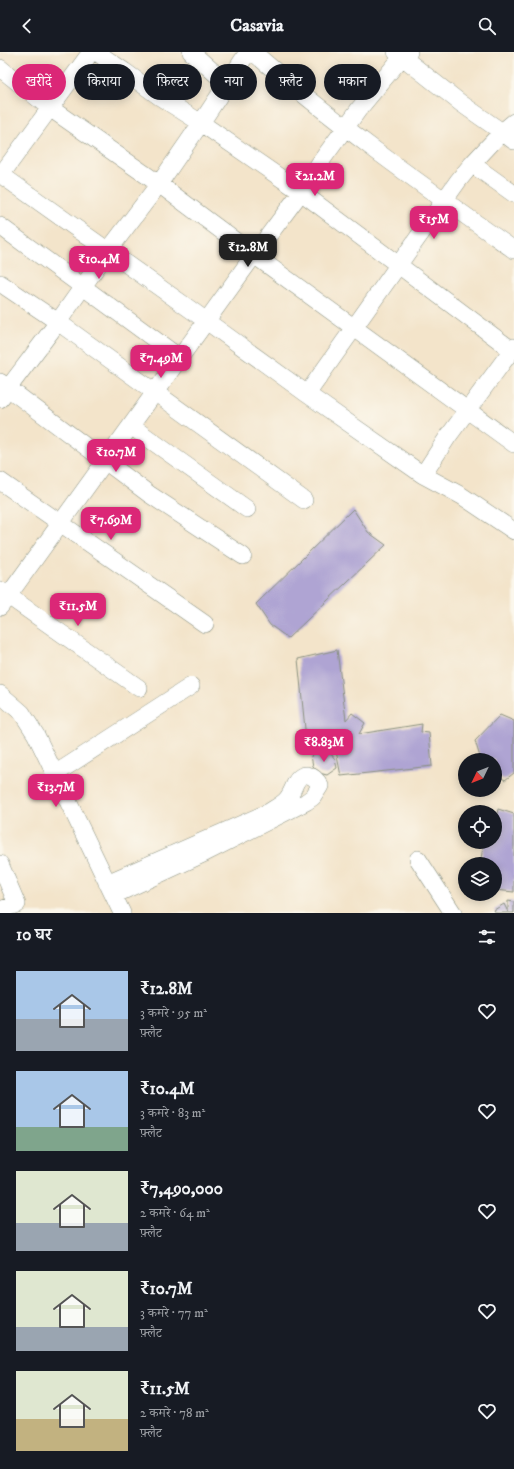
<!DOCTYPE html>
<html lang="hi">
<meta charset="utf-8">
<style>
body{margin:0;font-family:"IM FELL DW Pica","Noto Serif Devanagari",serif;background:#242831;color:#f1f3f6;height:100vh;display:flex;flex-direction:column;font-size:15px;white-space:nowrap}
*{box-sizing:border-box;margin:0}
p{font-size:13px;color:#9ea1a6}
.icon{flex:none;width:22px;height:22px;fill:none;stroke:currentColor;stroke-width:2;stroke-linecap:round;stroke-linejoin:round}
.map{position:relative;height:861px;overflow:hidden}
.drawer{display:flex;flex-direction:column;background:#171b24;flex:1}
.drawer>*{flex:none}
.banner{position:absolute;left:12px;top:12px;width:490px;height:36px;display:flex;gap:8px}
.needle{width:26px;rotate:227deg}
.controls{position:absolute;left:458px;top:701px;display:grid;gap:8px}
.controls a{display:grid;place-items:center;width:44px;height:44px;border-radius:50%;background:#171b24;box-shadow:0 2px 10px #0003;font-size:20px}
.price{position:absolute;translate:-50% -34px;padding:0 9px;border-radius:8px;background:#db2777;color:#fff;font-size:13px;line-height:26px;filter:drop-shadow(0 1px 2px #0008)}
.price::after{content:'';position:absolute;left:50%;top:24px;width:12px;height:9px;margin-left:-6px;background:inherit;clip-path:polygon(0 0,100% 0,50% 100%)}
.price.selected{background:#222;color:#fff}
ul{padding:0;list-style:none}
li{display:flex;align-items:center;gap:12px;height:100px;padding:0 16px}
li span{display:grid;place-items:center;flex:none;width:112px;height:80px;border-radius:0px;color:#555}
li>.icon{margin-inline-start:auto}
span .icon{width:48px;height:48px;fill:#fffc;stroke-width:1}
li b{font-size:17px}
h2{display:flex;justify-content:space-between;align-items:center;height:48px;padding:0 16px;font-size:17px}
.tag{padding:0 14px;border-radius:18px;background:#171b24;box-shadow:0 2px 10px #0003;font-size:14px;line-height:36px}
.tag.selected{background:#db2777;color:#fff}
header{display:flex;justify-content:space-between;align-items:center;height:52px;padding:0 16px;background:#171b24;font-size:18px;font-weight:800}
.map>svg:first-child{display:block}
.building{fill:#afa4d3}
.lines{fill:none;stroke-linecap:round;stroke-linejoin:round}
.minor-casing{stroke:#89907f;stroke-width:18}
.minor{stroke:#fff;stroke-width:17}
</style>
<header><svg class="icon" aria-label="back" viewBox="0 0 24 24"><path d="M15 5l-7 7 7 7"/></svg>Casavia<svg class="icon" aria-label="search" viewBox="0 0 24 24"><circle cx="10" cy="10" r="6"/><path d="M15 15l6 6"/></svg></header>
<div class="map">
<svg width="514" height="861" viewBox="0 0 514 861">
<rect width="100%" height="100%" fill="#fbf7ec"/>
<filter id="ink" filterUnits="userSpaceOnUse"><feTurbulence type="fractalNoise" baseFrequency=".025" numOctaves="2"/><feDisplacementMap in="SourceGraphic" scale="8" xChannelSelector="R" yChannelSelector="G"/><feConvolveMatrix kernelMatrix="1 2 1 2 8 2 1 2 1" color-interpolation-filters="sRGB"/></filter>
<filter id="wash" filterUnits="userSpaceOnUse"><feTurbulence type="fractalNoise" baseFrequency=".012" numOctaves="4" result="noise"/><feDisplacementMap in="SourceGraphic" scale="16" xChannelSelector="R" yChannelSelector="G"/><feGaussianBlur stdDeviation="0.9" result="paint"/><feColorMatrix in="noise" values="0 0 0 0 0 0 0 0 0 0 0 0 0 0 0 0 0 1.4 0 .05"/><feComposite in="paint" operator="in"/></filter>
<g filter="url(#wash)">
<rect width="100%" height="100%" fill="#f3e4ca"/>
<g id="blocks">
<path class="building" d="M353,457L368,480L386,493L288,586L270,573L256,552Z
M337,598L346,668L352,661L365,671L359,682L422,672L421,680L429,681L432,714L341,724L336,699L307,697L298,607Z
M500,663L514,669V721L505,728L495,722V708H481L475,689Z
M316,700L330,701L335,707L337,716L327,723L319,721L313,714L311,704Z
M498,757L514,762V840L495,838V812H480L484,790H495V773Z
M508,849L514,850V861H496L494,858L504,852L508,860Z"/>
</g>
</g>
<g filter="url(#ink)">
<use href="#blocks" fill-opacity="0" stroke="#89907f" stroke-width="1"/>
<g class="lines">
<defs>
<path id="minor" d="M191,0L227,32
M248,0L201,71L301,140L512,298
M253,0C335,72 425,135 514,198
M0,16L50,56L159,132L254,203L514,392
M514,70L502,80L514,89
M472,112L514,142
M0,122L194,260L307,342L423,423L447,386L514,295
M1,123L91,0
M0,174L180,306
M0,231L58,270L304,448
M0,330L149,442L243,504
M307,342L458,129L472,112L502,80L462,52L396,0
M0,347L58,270L108,199L159,132L201,71L160,45L124,19L96,0
M131,374L247,457
M423,423L462,444L514,479
M0,429L205,572
M0,538L139,636
M0,555L254,203L301,140L319,112L359,57L402,5L409,0
M0,642L22,661L36,683L122,861
M55,722L191,634
M418,807L453,861
M0,812L17,852L0,858
M107,831L269,760C275,756 282,753 287,747C291,742 293,736 296,730C303,718 315,723 320,734L313,745L306,750L205,801L114,843"/>
</defs>
<use href="#minor" class="minor-casing"/>
<use href="#minor" class="minor"/>
</g>
</g>
</svg>
<div class="controls">
<a><svg class="needle" viewBox="-14 -14 28 28"><path d="M0-13l5 13h-10z" fill="#e53935"/><path d="M0 13l5-13h-10z" fill="#9ea1a6"/></svg></a>
<a><svg class="icon" aria-label="locate" viewBox="0 0 24 24"><circle cx="12" cy="12" r="6"/><path d="M12 2v4M12 18v4M2 12h4M18 12h4"/></svg></a>
<a><svg class="icon" aria-label="layers" viewBox="0 0 24 24"><path d="M12 4l9 5-9 5-9-5zM3 14l9 5 9-5"/></svg></a>
</div>
<b class="price" style="left:315px;top:145px">₹21.2M</b>
<b class="price" style="left:434px;top:188px">₹15M</b>
<b class="price selected" style="left:248px;top:216px">₹12.8M</b>
<b class="price" style="left:99px;top:228px">₹10.4M</b>
<b class="price" style="left:161px;top:327px">₹7.49M</b>
<b class="price" style="left:116px;top:421px">₹10.7M</b>
<b class="price" style="left:111px;top:489px">₹7.69M</b>
<b class="price" style="left:78px;top:575px">₹11.5M</b>
<b class="price" style="left:324px;top:711px">₹8.83M</b>
<b class="price" style="left:56px;top:756px">₹13.7M</b>
<div class="banner">
<a class="tag selected">खरीदें</a>
<a class="tag">किराया</a>
<a class="tag">फ़िल्टर</a>
<a class="tag">नया</a>
<a class="tag">फ़्लैट</a>
<a class="tag">मकान</a>
</div>
</div>
<section class="drawer">
<h2>10 घर<svg class="icon" aria-label="filters" viewBox="0 0 24 24"><path d="M4 7h16M4 17h16"/><circle cx="9" cy="7" r="2"/><circle cx="15" cy="17" r="2"/></svg></h2>
<ul>
<li><span style="background:linear-gradient(#a9c7e8 60%,#9aa5b1 0)"><svg class="icon" aria-label="home" viewBox="0 0 24 24"><path d="M3 11l9-7 9 7M6 9v11h12V9"/></svg></span><div><b>₹12.8M</b><p>3 कमरे · 95 m²</p><p>फ़्लैट</p></div><svg class="icon" aria-label="heart" viewBox="0 0 24 24"><path d="M12 20l-8-8c-3-5 5-10 8-4 3-6 11-1 8 4z"/></svg></li>
<li><span style="background:linear-gradient(#a9c7e8 70%,#7fa58c 0)"><svg class="icon" aria-label="home" viewBox="0 0 24 24"><path d="M3 11l9-7 9 7M6 9v11h12V9"/></svg></span><div><b>₹10.4M</b><p>3 कमरे · 83 m²</p><p>फ़्लैट</p></div><svg class="icon" aria-label="heart" viewBox="0 0 24 24"><path d="M12 20l-8-8c-3-5 5-10 8-4 3-6 11-1 8 4z"/></svg></li>
<li><span style="background:linear-gradient(#dfe7d0 65%,#9aa5b1 0)"><svg class="icon" aria-label="home" viewBox="0 0 24 24"><path d="M3 11l9-7 9 7M6 9v11h12V9"/></svg></span><div><b>₹7,490,000</b><p>2 कमरे · 64 m²</p><p>फ़्लैट</p></div><svg class="icon" aria-label="heart" viewBox="0 0 24 24"><path d="M12 20l-8-8c-3-5 5-10 8-4 3-6 11-1 8 4z"/></svg></li>
<li><span style="background:linear-gradient(#dfe7d0 70%,#9aa5b1 0)"><svg class="icon" aria-label="home" viewBox="0 0 24 24"><path d="M3 11l9-7 9 7M6 9v11h12V9"/></svg></span><div><b>₹10.7M</b><p>3 कमरे · 77 m²</p><p>फ़्लैट</p></div><svg class="icon" aria-label="heart" viewBox="0 0 24 24"><path d="M12 20l-8-8c-3-5 5-10 8-4 3-6 11-1 8 4z"/></svg></li>
<li><span style="background:linear-gradient(#dfe7d0 60%,#c2b280 0)"><svg class="icon" aria-label="home" viewBox="0 0 24 24"><path d="M3 11l9-7 9 7M6 9v11h12V9"/></svg></span><div><b>₹11.5M</b><p>2 कमरे · 78 m²</p><p>फ़्लैट</p></div><svg class="icon" aria-label="heart" viewBox="0 0 24 24"><path d="M12 20l-8-8c-3-5 5-10 8-4 3-6 11-1 8 4z"/></svg></li>
</ul>
</section>
